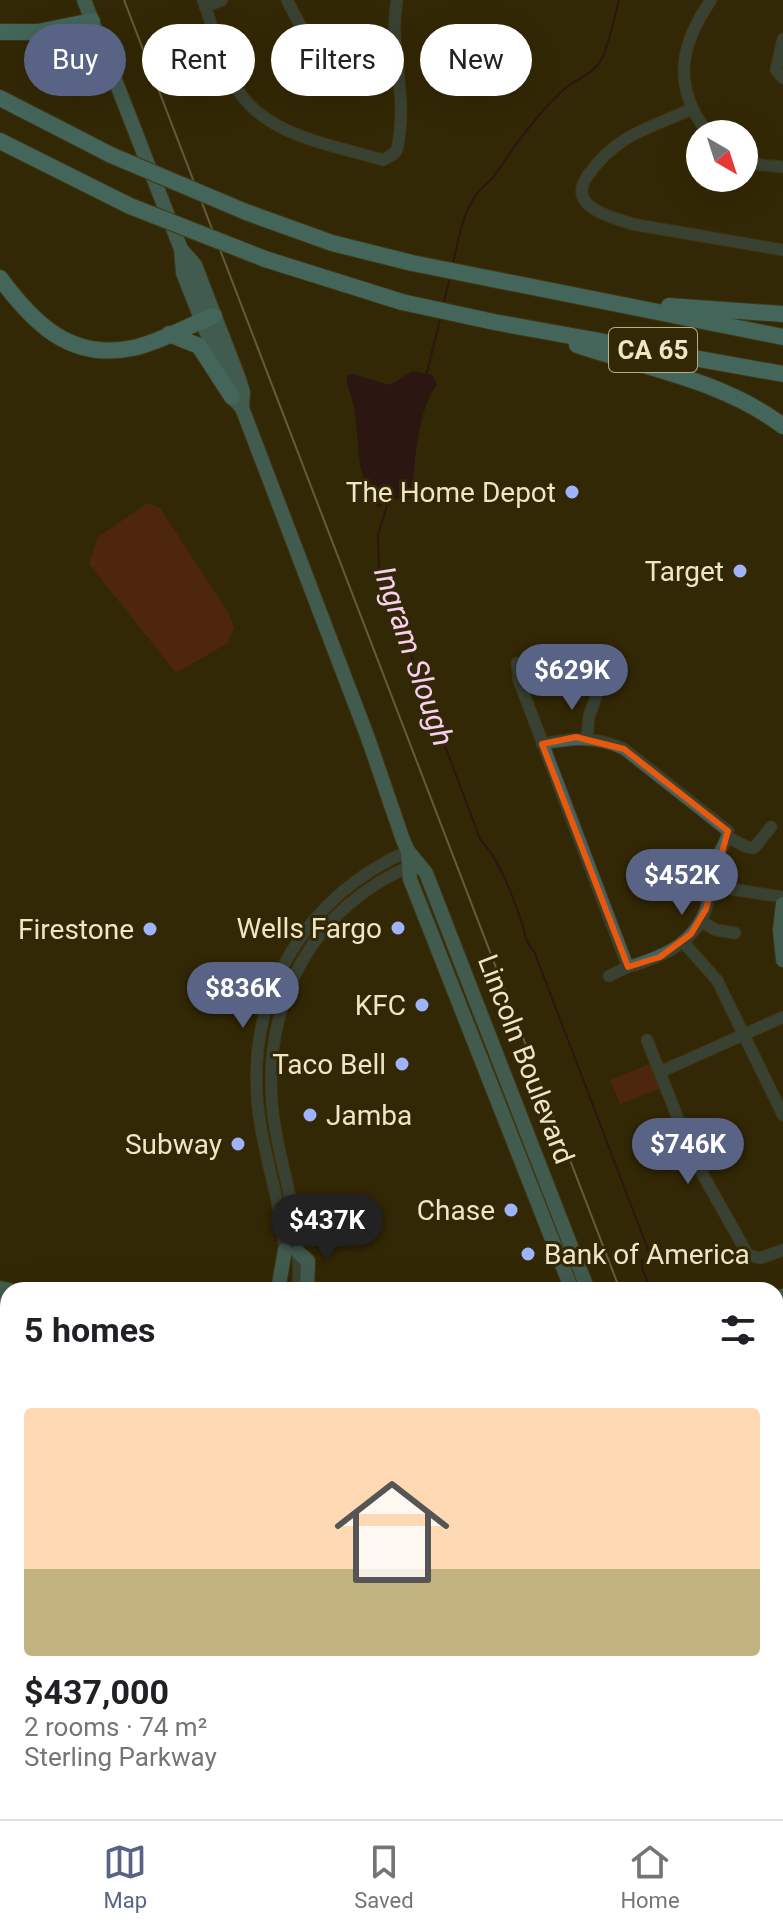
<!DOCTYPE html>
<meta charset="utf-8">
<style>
body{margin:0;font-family:Roboto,sans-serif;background:#f6f6f6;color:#202124;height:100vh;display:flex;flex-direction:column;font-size:30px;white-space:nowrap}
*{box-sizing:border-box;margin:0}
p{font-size:26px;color:#757577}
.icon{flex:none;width:44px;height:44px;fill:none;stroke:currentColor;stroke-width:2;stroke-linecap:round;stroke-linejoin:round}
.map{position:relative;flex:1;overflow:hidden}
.side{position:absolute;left:0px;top:1282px;width:784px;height:538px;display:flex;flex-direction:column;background:#fff;border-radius:24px 24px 0 0;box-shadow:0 8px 32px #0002}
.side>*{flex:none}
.banner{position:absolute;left:24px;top:24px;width:736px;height:72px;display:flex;gap:16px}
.needle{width:52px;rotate:141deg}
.tools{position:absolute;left:686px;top:120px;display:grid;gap:16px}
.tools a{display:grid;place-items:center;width:72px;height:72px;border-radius:50%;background:#fff;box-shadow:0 8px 32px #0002;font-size:40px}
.price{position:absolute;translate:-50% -68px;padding:0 18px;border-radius:28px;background:#596386;color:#fff;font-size:26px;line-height:52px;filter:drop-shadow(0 2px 4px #0008)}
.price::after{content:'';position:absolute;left:50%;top:48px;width:24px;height:18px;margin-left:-12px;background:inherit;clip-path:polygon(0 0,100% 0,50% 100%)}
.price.selected{background:#222;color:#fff}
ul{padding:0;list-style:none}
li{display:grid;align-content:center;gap:16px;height:424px;padding:0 24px}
li span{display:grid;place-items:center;height:248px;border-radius:8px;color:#555}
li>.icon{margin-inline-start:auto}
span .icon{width:144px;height:144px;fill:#fffc;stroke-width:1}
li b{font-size:34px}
h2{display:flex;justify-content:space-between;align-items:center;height:96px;padding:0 24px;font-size:34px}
.chip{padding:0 28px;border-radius:36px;background:#fff;box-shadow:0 8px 32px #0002;font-size:28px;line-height:72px}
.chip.selected{background:#596386;color:#fff}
.dock{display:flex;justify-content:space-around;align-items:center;height:112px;border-top:2px solid #e0e0e0;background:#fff;font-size:22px;color:#757577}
.dock a{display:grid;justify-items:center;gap:4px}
.dock .selected{color:#596386}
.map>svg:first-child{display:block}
.green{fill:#6d2417}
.water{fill:#22001f}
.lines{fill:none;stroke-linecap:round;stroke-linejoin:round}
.stream{stroke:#22001f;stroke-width:2}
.minor-casing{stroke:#514624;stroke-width:13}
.major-casing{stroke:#514624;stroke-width:16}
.highway-casing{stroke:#514624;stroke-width:18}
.minor{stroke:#426269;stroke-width:11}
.major{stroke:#539aa8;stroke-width:14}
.highway{stroke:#58afc1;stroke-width:16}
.rail{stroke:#a49978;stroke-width:2}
.highway-bridge-casing{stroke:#514624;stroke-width:18;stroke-linecap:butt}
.highway-bridge{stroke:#58afc1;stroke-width:16}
.marked{fill:none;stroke:#e8590c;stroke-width:6;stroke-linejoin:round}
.poi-dot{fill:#9fb3fd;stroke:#332805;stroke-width:3}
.labels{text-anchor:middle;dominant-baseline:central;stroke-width:6;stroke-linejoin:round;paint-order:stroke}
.shield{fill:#332805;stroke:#b7ac8b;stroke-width:2}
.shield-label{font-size:26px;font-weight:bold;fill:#f0e5c5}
.poi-label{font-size:28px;fill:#f0e5c5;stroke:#332805;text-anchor:end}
.street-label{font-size:28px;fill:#f0e5c5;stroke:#332805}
.water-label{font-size:30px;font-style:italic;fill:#facef2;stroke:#332805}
</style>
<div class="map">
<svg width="783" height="1819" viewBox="0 0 783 1819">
<rect width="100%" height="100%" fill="#332805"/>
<path class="green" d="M148,503L160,508L229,614L234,628L228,643L176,673L89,564L98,537Z
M664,865H681L706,872L699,884L701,903L676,890Z
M652,1063L661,1088L620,1104L610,1080Z
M0,1318L8,1319V1459L0,1456Z
M292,1812H374L372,1819H276Z
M500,1812H559L553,1819H493Z"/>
<path class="water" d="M413,371L433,375L437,385C417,408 415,467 411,498L401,500L389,498L379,507L375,506C355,472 360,444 354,407C352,396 346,386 347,376L353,374L390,385Z
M783,1374V1488L776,1492V1375Z"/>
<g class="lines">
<path class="stream" d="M453,263C460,233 464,199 491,180C513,149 534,117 562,91C574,79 592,76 601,60C609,46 614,17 619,0
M444,302L450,277
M426,376L441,316
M389,499L378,535L379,570L480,839C500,860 512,895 522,923C526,935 524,941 534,951L652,1260H642V1269L650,1286L649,1290
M0,1798L8,1792
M538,1819L549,1812"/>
<defs>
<path id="minor" d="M203,0C213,27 219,57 233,82C261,136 330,144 383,160C389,157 395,154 397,149C399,144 399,135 400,130C405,86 389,43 397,0
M287,0C297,22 320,51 313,76
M205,7L222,0
M783,39L776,70L783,78
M692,109C647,129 618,134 588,175C566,207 609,216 632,224L783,250
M709,134C672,88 679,46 711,0
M744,159L761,165L783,167
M517,663L519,681L628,967C661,957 693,945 706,909C711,893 711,875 716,860C720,849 727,843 728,831L624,749C596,736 572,738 542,744
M587,738L589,716L596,697
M727,837L747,847L754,848L771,827
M710,886L783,897
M700,921L716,930L735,933
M683,942L717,980L783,1115
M609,976L628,967
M647,1040L694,1159L748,1255L760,1258L783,1250
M660,1072L783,1017
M285,1257C283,1206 263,1157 258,1107C246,994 306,896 408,851
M298,1290C299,1268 299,1245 295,1223C289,1183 275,1144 272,1104C264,998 315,906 413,865
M0,1499L8,1503
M428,1812L435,1819
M261,1819L276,1812"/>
<path id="major" d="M84,0L181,249L183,273L232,397L242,408L368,738L403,840L408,851L426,873L588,1290
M181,249L195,265L239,379L243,392L242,408
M408,852L410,879L572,1290
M783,904L780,930L783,960
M298,1252L308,1261L307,1290
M0,1288L10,1290
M278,1290L285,1250
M776,1298L783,1296
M0,1300L8,1302
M776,1320L783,1318
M776,1773L783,1791
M774,1812L776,1819"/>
<path id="highway" d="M0,32H38L92,21
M0,98L111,155
M0,141L130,206
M246,212L332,243L412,263L783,337
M265,259L402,302L494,322L783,374
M0,278C34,324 71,361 133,348C160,342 187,326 214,316
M669,306L783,314
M169,334L199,346L232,397
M577,345C648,369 722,380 783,426"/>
</defs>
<use href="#minor" class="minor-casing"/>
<use href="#major" class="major-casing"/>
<use href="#highway" class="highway-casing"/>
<use href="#minor" class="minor"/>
<use href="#major" class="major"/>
<use href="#highway" class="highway"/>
<path class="rail" d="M124,0L620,1290
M776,1696L783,1714"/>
<defs>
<path id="highway-bridge" d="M111,155L246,212
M130,206L265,259"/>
</defs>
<use href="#highway-bridge" class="highway-bridge-casing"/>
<use href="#highway-bridge" class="highway-bridge"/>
</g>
<path d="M0 0H783V1819H0ZM576,737L624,749L728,831L706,909L691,934L660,957L628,967L542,744Z" fill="#332805" fill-opacity=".55" fill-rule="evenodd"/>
<path class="marked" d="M576,737L624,749L728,831L706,909L691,934L660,957L628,967L542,744Z"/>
<g class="poi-dot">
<circle cx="572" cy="492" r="8"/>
<circle cx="740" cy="571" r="8"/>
<circle cx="398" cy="928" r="8"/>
<circle cx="150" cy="929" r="8"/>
<circle cx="422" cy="1005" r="8"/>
<circle cx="402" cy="1064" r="8"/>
<circle cx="310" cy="1115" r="8"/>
<circle cx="238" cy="1144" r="8"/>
<circle cx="511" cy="1210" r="8"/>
<circle cx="528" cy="1254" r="8"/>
</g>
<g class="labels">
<rect class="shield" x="609" y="328" width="88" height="44" rx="6"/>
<g class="shield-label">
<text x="653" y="350">CA 65</text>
</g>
<g class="poi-label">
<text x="556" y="492">The Home Depot</text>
<text x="724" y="571">Target</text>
<text x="382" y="928">Wells Fargo</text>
<text x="134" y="929">Firestone</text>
<text x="406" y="1005">KFC</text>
<text x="386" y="1064">Taco Bell</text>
<text x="326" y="1115" text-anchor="start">Jamba</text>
<text x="222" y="1144">Subway</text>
<text x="495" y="1210">Chase</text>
<text x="544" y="1254" text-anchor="start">Bank of America</text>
</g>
<g class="street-label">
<text transform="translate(526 1059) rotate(69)">Lincoln Boulevard</text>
</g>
<g class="water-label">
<text transform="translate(414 656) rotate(71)">Ingram Slough</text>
</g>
</g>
</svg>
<div class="tools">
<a><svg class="needle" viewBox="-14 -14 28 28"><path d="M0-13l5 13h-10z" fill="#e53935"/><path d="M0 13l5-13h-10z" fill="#757577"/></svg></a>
</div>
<b class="price" style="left:572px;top:712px">$629K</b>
<b class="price" style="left:682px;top:917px">$452K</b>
<b class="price" style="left:243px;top:1030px">$836K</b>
<b class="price" style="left:688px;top:1186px">$746K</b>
<b class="price selected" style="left:327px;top:1262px">$437K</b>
<div class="banner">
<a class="chip selected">Buy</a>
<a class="chip">Rent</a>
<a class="chip">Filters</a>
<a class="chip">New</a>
</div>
<section class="side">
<h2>5 homes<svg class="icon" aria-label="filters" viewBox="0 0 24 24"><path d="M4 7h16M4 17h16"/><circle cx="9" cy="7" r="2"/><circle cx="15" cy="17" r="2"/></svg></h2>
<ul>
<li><span style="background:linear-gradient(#ffd9b3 65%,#c2b280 0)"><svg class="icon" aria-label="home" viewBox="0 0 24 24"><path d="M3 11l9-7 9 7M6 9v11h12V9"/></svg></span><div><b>$437,000</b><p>2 rooms · 74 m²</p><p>Sterling Parkway</p></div></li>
</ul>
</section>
</div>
<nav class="dock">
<a class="selected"><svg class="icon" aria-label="map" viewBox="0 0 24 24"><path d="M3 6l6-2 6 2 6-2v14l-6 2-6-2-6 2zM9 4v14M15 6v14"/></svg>Map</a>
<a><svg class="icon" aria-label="saved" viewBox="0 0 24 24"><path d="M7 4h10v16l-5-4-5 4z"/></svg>Saved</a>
<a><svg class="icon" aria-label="home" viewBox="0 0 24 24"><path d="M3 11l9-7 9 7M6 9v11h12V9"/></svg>Home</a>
</nav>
